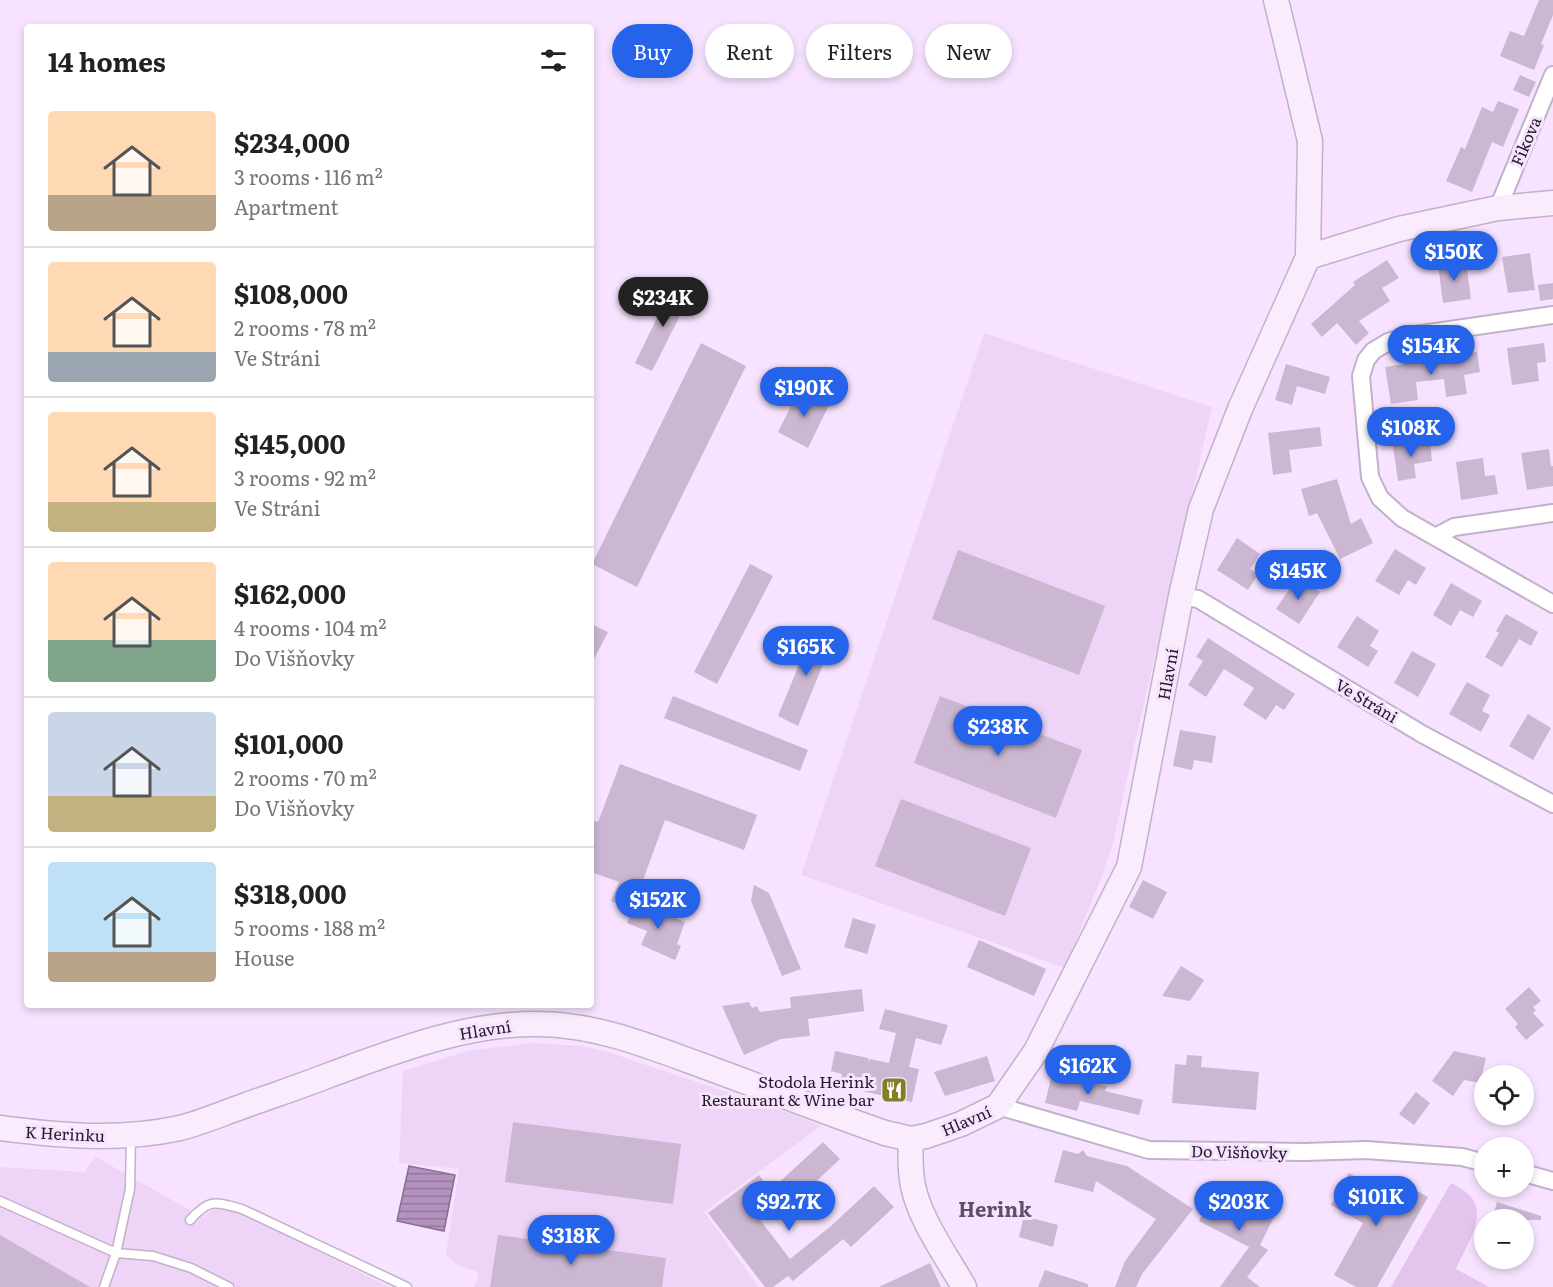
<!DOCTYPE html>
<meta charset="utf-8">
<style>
body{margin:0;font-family:Literata,serif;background:#f6f6f6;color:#222;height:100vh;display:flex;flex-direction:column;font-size:22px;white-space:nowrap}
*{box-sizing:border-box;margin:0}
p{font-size:20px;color:#767676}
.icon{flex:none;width:33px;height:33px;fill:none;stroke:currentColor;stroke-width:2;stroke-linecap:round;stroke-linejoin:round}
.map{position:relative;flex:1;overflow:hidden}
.panel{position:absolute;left:24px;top:24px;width:570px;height:984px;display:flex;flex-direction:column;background:#fff;border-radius:6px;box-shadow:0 3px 9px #0003}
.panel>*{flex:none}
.top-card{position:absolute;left:612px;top:24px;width:570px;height:54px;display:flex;gap:12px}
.fabs{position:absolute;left:1474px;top:1065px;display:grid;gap:12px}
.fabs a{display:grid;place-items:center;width:60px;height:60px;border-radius:50%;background:#fff;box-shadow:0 3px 9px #0003;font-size:30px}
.price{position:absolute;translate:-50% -51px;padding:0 14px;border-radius:21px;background:#2563eb;color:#fff;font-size:20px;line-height:39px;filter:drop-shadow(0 2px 3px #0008)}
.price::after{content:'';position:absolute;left:50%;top:36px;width:18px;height:14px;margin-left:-9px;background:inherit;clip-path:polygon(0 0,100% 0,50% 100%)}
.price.current{background:#222;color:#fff}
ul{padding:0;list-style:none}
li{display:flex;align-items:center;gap:18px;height:150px;padding:0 24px}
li+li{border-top:2px solid #e0e0e0}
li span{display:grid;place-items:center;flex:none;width:168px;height:120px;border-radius:6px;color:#555}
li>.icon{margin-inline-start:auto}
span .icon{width:72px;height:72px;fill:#fffc;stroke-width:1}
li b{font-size:26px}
h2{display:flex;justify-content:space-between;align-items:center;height:72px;padding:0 24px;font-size:26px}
.chip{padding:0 21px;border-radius:27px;background:#fff;box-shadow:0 3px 9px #0003;font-size:21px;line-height:54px}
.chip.current{background:#2563eb;color:#fff}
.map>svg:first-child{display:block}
.built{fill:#eed5f7}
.green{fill:#e2c4ed}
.water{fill:url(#water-rules);stroke:#886e90;stroke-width:1.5}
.building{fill:#cbb7d2}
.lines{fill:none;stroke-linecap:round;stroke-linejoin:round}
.lane-casing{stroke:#c3b0ca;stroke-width:11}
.street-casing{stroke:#c3b0ca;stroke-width:20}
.secondary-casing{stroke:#c3b0ca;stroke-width:27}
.lane{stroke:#fff;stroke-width:8}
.street{stroke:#fff;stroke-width:16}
.secondary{stroke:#f9edfd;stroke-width:24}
.labels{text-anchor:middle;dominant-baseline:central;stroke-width:6;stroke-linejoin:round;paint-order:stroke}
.street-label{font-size:16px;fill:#221a24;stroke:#f7e3ff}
.poi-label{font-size:16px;fill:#221a24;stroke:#f7e3ff;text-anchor:end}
.quarter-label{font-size:20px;font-weight:bold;fill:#5f4e65;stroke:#f7e3ff}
</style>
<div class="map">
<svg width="1553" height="1287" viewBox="0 0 1553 1287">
<defs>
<pattern id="water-rules" width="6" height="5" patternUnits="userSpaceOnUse" patternTransform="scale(1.5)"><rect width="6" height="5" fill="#b392bf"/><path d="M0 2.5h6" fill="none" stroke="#91769b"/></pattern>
</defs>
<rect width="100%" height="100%" fill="#f7e3ff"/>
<path class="built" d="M984,333L1212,407L1139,725L1113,843L1102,876L1065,968L801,875Z
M532,1043L583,1046L608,1052L795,1115L821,1126L704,1212L759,1287H474L478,1276V1272L457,1265L446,1254L459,1169L399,1163L403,1071L468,1051Z
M96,1157L202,1217L213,1210L230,1207L389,1287H0V1167L84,1172Z"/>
<path class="green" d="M1451,1183C1458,1187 1466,1191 1471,1197C1488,1217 1464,1249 1456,1269L1489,1287H1391Z"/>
<path class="water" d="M409,1166L455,1175L444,1231L397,1221Z"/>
<path class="building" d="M1539,0H1553V15L1541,44L1544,45L1534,70L1500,56L1510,31L1524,36Z
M1520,75L1536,82L1529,97L1513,90Z
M1498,101L1519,109L1503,147L1492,142L1472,192L1446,181L1461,147L1465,149L1482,107L1493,112Z
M1530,253L1535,290L1508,293L1502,257Z
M1387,260L1399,278L1382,288L1390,301L1359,321L1369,333L1356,345L1337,323L1322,337L1311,324L1355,285L1353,282Z
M1466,262L1471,299L1443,303L1438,265Z
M1553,283V299L1540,301L1538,285Z
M673,285L691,294L652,371L635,363Z
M701,343L746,366L637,587L592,564Z
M1544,343L1546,362L1537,363L1539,381L1512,385L1507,348Z
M1477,352L1480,372L1464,375L1467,394L1446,397L1444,379L1416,382L1418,400L1391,404L1385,367Z
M1286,364L1330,377L1325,394L1297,386L1292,405L1275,400Z
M800,388L830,403L808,448L778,432Z
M1320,427L1322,446L1289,450L1292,472L1273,475L1268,433Z
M1430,441L1432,461L1414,464L1416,478L1398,481L1393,446Z
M1549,449L1551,466H1553V486L1527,490L1521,453Z
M1483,458L1485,476L1495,475L1498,494L1461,500L1456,462Z
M1337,479L1351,524L1361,518L1373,543L1340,559L1317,513L1309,516L1301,489Z
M1237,538L1260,554L1250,569L1258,574L1248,590L1217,570Z
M1395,549L1426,568L1416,585L1408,580L1399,595L1375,581Z
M958,550L1105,606L1079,675L932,619Z
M750,564L773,576L717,684L694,672Z
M1297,577L1320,592L1299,624L1276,609Z
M1451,583L1482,601L1473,617L1460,610L1451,626L1433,615Z
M1506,614L1538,632L1531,646L1519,639L1502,667L1485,657L1499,633L1496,631Z
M1357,616L1379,631L1370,646L1378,651L1368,667L1337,647Z
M591,624L608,632L591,665Z
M814,628L834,637L798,726L778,716Z
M1208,638L1295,694L1284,710L1276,705L1266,720L1243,705L1254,688L1224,669L1206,697L1188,685L1203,661L1196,657Z
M1412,651L1436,664L1418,697L1394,683Z
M1467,682L1490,695L1482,711L1490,715L1481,732L1449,714Z
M673,696L808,750L800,771L664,718Z
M940,696L1082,750L1056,818L914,763Z
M1528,714L1551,728L1533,760L1509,746Z
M1180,730L1216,736L1212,763L1194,760L1192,770L1173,766Z
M620,764L757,815L744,850L665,820L632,910L611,901L619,882L591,872V820L598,822Z
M901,799L1031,848L1005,916L875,866Z
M1143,880L1167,892L1153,919L1129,907Z
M754,885L769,893L801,969L782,976L751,901Z
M636,902L685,922L677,944L681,946L675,960L641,945L647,931L627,923Z
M853,918L876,925L867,954L844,947Z
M979,940L1046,969L1034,996L967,967Z
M1181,966L1204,980L1190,1001L1162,996Z
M1529,987L1541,1001L1533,1007L1536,1010L1533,1013L1544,1025L1526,1040L1515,1027L1518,1024L1505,1009Z
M862,989L864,1011L808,1019L810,1036L781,1039L744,1055L722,1006L749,1002L752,1008L757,1006L760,1012L791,1008L790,997Z
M885,1009L948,1025L941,1045L916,1038L909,1067L919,1069L912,1102L839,1086L842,1074L831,1071L835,1051L868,1058L869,1062L870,1059L889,1063L896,1033L879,1029Z
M1454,1051L1486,1058L1480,1083L1464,1080L1453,1096L1432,1081Z
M1187,1055L1202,1056L1201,1067L1259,1072L1256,1110L1172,1103L1175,1064L1186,1065Z
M987,1056L995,1081L945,1096L934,1072Z
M1052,1074L1107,1086L1105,1091L1143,1100L1139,1115L1080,1101L1077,1111L1045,1103Z
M1416,1092L1430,1103L1414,1125L1399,1114Z
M513,1122L681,1144L673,1204L505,1182Z
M823,1142L840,1159L790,1206L773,1188Z
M1063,1150L1078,1154L1083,1150L1087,1156L1127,1166L1193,1209L1142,1274L1136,1287H1115L1125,1261L1156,1219L1096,1181L1093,1192L1054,1182Z
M1349,1173L1381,1192L1391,1176L1428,1197L1377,1287H1356L1334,1275L1363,1223L1331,1205Z
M759,1175L772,1192L751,1208L790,1259L831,1226L874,1186L894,1207L851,1247L843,1239L793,1281L788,1276L773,1287H765L708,1213Z
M1216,1187L1274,1217L1260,1245L1268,1250L1247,1277L1260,1287H1220L1249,1247L1199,1221Z
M1497,1202L1541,1216V1220H1492Z
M1024,1216L1058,1225L1053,1247L1019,1237Z
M0,1235L90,1287H0Z
M498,1235L666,1258L662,1287H490Z
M930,1263L941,1287H879Z
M1045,1270L1088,1284V1287H1038Z"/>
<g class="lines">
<defs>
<path id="lane" d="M131,1137L130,1189L116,1253L153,1256L191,1268L229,1287
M0,1201L116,1253L104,1287
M190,1220C210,1198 215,1202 242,1209L407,1287"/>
<path id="street" d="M1498,208L1553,75
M1553,315L1408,336L1388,342L1373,351L1366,360L1361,376L1370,477L1380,498L1402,518L1553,604
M1435,537L1454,527L1553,513
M1181,596L1198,599L1422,734L1553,804
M998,1106L1149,1150L1305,1152L1366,1150L1462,1157L1485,1163
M1524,1173L1553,1181"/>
<path id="secondary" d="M1308,257L1399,229L1498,208L1553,203
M0,1128C59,1136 120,1141 180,1128C200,1123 221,1114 241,1107C271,1096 302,1086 332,1074C398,1050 467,1023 538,1024C594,1024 646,1045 698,1064C761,1087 822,1111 885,1133L911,1139L926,1136L961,1124L998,1106L1036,1051L1129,867L1181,596L1201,509L1240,409L1308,257L1310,141L1276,0
M911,1139C910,1155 910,1170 913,1186C920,1220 947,1257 964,1287"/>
</defs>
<use href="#lane" class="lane-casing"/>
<use href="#street" class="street-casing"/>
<use href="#secondary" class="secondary-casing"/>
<use href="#lane" class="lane"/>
<use href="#street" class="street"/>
<use href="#secondary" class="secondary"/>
</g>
<defs>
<symbol id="restaurant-square" viewBox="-11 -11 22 22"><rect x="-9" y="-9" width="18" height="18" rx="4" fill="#817e25" stroke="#f7e3ff"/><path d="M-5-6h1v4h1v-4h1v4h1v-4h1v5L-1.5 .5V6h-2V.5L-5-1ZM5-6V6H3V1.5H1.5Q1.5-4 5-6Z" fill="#fff"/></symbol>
</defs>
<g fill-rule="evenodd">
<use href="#restaurant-square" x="879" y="1075" width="30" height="30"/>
</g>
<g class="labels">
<g class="street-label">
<text transform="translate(1525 141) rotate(-67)">Fíkova</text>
<text transform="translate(1167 674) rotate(-80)">Hlavní</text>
<text transform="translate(1367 700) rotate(31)">Ve Stráni</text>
<text transform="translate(485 1029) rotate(-9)">Hlavní</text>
<text transform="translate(966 1120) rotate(-23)">Hlavní</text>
<text transform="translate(65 1133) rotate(3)">K Herinku</text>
<text transform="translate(1239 1151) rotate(1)">Do Višňovky</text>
</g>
<g class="poi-label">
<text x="874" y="1081">Stodola Herink<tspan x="874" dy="18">Restaurant &amp; Wine bar</tspan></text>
</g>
<g class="quarter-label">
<text x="995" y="1208">Herink</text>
</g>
</g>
</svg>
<div class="fabs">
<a><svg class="icon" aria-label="locate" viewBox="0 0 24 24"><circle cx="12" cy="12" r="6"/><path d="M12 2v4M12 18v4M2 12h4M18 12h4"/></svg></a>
<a>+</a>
<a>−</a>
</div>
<b class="price" style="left:1454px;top:282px">$150K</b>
<b class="price current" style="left:663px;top:328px">$234K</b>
<b class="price" style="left:1431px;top:376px">$154K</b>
<b class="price" style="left:804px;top:418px">$190K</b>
<b class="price" style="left:1411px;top:458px">$108K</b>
<b class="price" style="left:1298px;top:601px">$145K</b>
<b class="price" style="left:806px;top:677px">$165K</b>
<b class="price" style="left:998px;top:757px">$238K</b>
<b class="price" style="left:658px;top:930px">$152K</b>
<b class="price" style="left:1088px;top:1096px">$162K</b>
<b class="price" style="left:1376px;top:1227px">$101K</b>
<b class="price" style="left:789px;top:1232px">$92.7K</b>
<b class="price" style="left:1239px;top:1232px">$203K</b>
<b class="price" style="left:571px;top:1266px">$318K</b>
<div class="top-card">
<a class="chip current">Buy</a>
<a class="chip">Rent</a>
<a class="chip">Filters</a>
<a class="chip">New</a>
</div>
<section class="panel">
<h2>14 homes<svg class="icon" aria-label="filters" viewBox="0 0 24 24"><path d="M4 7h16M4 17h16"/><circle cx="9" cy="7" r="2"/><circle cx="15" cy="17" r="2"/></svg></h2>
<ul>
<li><span style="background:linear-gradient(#ffd9b3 70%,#b9a48a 0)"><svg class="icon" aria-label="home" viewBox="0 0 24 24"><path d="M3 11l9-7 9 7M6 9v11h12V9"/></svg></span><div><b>$234,000</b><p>3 rooms · 116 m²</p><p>Apartment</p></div></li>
<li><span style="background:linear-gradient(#ffd9b3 75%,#9aa5b1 0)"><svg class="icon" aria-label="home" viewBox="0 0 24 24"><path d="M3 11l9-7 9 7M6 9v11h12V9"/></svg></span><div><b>$108,000</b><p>2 rooms · 78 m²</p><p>Ve Stráni</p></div></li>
<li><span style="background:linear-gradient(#ffd9b3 75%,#c2b280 0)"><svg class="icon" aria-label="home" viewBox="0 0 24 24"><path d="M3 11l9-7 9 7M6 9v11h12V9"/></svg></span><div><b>$145,000</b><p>3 rooms · 92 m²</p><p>Ve Stráni</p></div></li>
<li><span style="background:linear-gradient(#ffd9b3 65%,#7fa58c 0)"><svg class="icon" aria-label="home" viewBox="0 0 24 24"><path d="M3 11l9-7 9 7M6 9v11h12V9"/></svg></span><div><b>$162,000</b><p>4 rooms · 104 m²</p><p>Do Višňovky</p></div></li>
<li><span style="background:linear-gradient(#c9d6e8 70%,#c2b280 0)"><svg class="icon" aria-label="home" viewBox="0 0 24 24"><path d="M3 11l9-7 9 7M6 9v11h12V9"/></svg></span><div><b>$101,000</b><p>2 rooms · 70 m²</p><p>Do Višňovky</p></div></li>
<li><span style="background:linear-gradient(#bfe0f5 75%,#b9a48a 0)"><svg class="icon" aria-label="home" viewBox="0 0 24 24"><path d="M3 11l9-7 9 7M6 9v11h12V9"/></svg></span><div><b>$318,000</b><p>5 rooms · 188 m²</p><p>House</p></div></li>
</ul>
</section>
</div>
